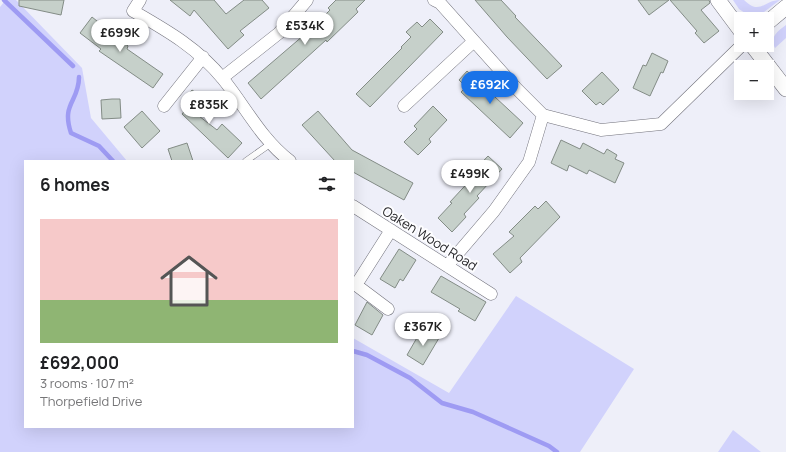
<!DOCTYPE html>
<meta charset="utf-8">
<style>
body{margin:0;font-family:Manrope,sans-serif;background:#f6f6f6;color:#202124;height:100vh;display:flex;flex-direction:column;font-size:15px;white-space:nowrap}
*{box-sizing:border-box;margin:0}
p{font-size:13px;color:#757577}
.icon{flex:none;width:22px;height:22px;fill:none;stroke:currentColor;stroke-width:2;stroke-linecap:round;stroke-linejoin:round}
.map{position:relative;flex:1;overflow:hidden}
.side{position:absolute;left:24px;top:160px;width:330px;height:268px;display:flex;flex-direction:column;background:#fff;border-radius:0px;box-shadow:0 4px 16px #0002}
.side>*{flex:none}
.fabs{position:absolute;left:734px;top:12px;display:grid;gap:8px}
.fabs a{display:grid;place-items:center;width:40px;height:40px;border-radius:0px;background:#fff;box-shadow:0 4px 16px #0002;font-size:20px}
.price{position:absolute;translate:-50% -34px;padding:0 9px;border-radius:14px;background:#fff;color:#222;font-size:13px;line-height:26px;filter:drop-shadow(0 1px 2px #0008)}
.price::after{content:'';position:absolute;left:50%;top:24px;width:12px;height:9px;margin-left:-6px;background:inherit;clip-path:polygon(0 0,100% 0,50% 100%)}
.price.current{background:#1a73e8;color:#fff}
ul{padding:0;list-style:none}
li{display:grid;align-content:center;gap:8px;height:212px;padding:0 16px}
li span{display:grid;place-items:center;height:124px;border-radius:0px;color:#555}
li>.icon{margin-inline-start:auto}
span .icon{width:72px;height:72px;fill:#fffc;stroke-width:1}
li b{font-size:17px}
h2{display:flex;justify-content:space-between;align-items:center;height:48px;padding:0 16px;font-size:17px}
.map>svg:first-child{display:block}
.green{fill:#d1d2fc}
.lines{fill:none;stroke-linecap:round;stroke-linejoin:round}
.stream{stroke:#9e9bf3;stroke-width:4.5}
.building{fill:#c6d0ca;stroke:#838c86}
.service-casing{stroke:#71717b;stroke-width:7}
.minor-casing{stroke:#71717b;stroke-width:13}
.tertiary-casing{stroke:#71717b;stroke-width:16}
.service{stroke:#fff;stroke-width:6}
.minor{stroke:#fff;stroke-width:12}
.tertiary{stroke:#fff;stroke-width:15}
.labels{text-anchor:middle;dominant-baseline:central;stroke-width:4;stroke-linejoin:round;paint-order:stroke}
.street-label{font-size:13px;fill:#27272b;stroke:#fdfdff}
</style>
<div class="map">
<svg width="786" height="452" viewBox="0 0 786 452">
<rect width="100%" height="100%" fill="#eeeff9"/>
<path class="green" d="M2,0H16L82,68L91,118L127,161H25V427H353V338L449,393L516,296L634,369L580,452H0V7L4,2Z
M733,0H744C760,16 764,0 780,0L764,12L748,15L739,9Z
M786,25V38L775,48C769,37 778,31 786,25Z
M733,430L761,452H718Z"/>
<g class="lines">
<path class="stream" d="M4,0L73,66
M79,77C79,102 61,103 71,133L99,146L113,161
M353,351L367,355L410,378L442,403L473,412L549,446L557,452"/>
</g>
<path class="building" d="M19,0H64L61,15L19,6Z
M170,0H214L226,14L244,0H262L269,8L240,31L244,35L228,49L194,10L190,16Z
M336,0H365L356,9L358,12L327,42L326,40L261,99L248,83L311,29L330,10L328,8Z
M475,0H501L516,16L515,17L562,66L547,79L507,37Z
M638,0H669L649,15Z
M670,0H709L710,3L701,10L719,31L704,43L695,33L697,31Z
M92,17L128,46L127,49L163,74L153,88L99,51L101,49L80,33Z
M430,19L443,32L370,107L356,94L402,48L401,47L411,37L406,32L417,22L422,27Z
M652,53L668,61L663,73L661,72L650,96L633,88L643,65L646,66Z
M467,71L523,123L510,138L461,92L466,87L459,80Z
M602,72L619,90L603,105L600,102L596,105L582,91Z
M192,90L209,102L199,116L217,130L222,124L242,143L228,158L182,114L188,107L190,108L182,102Z
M112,99H120L121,118L102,119L101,100Z
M433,106L447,120L429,139L431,142L418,155L404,142L417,129L414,126Z
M142,111L160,131L142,148L124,127Z
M318,111L352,150L413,183L404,200L353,172V161H335L302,125Z
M561,140L580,149L583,143L604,154L607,149L617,155L615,159L624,163L615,183L589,170L587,174L569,165L567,171L551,163Z
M187,143L193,161H172L168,149Z
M488,156L502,169L477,196L479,198L464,214L466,217L452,232L438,218L452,203L450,202L474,176L471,174Z
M546,201L560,217L520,258L522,262L510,273L493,254L514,236L509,232L535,206L538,209Z
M399,249L416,260L403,281L400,279L395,288L380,279Z
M441,276L486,302L475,321L458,311L460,309L431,292Z
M367,302L383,315L372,335L355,325Z
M422,329L439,338L423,365L407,355Z"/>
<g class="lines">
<defs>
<path id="service" d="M246,161L270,144"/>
<path id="minor" d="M140,0L133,11C166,30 198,48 223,79C245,106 261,139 290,161
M434,0L440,3L516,88L543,115L601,130L661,124L742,45
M222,78L279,33L307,0
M164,106L203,57
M404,106L474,41
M353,206L491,294
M447,266L494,211L529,162L543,115
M388,309L356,285L391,230"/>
<path id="tertiary" d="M718,0L741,31
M767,23L786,7
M752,45L786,89"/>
</defs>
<use href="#service" class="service-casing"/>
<use href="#minor" class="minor-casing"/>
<use href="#tertiary" class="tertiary-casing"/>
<use href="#service" class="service"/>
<use href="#minor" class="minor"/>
<use href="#tertiary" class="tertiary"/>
</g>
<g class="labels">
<g class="street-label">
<text transform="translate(430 238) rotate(32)">Oaken Wood Road</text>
</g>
</g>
</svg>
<div class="fabs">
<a>+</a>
<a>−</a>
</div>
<b class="price" style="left:305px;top:46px">£534K</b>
<b class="price" style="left:120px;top:53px">£699K</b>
<b class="price current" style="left:490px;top:105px">£692K</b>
<b class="price" style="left:209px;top:125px">£835K</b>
<b class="price" style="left:470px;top:194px">£499K</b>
<b class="price" style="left:423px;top:347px">£367K</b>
<section class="side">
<h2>6 homes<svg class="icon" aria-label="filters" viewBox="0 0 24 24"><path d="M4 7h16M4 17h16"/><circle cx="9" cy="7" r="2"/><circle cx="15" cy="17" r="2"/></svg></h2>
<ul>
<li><span style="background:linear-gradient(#f6c9c9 65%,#8fb573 0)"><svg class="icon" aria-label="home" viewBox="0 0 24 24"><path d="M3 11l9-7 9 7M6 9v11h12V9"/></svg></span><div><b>£692,000</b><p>3 rooms · 107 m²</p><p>Thorpefield Drive</p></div></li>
</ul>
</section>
</div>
